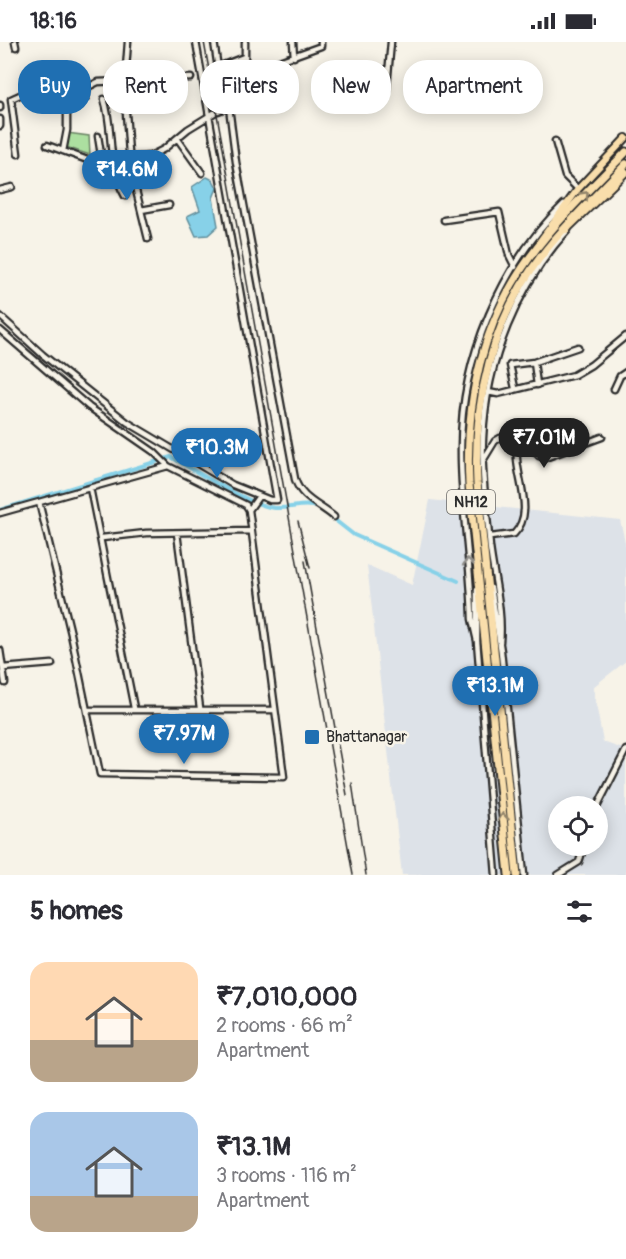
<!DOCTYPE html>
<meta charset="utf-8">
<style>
body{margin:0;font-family:Pangolin,sans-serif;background:#f2f2f3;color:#2b2b33;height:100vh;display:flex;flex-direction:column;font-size:22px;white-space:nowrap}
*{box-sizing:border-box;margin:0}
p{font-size:20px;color:#7c7c81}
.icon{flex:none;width:33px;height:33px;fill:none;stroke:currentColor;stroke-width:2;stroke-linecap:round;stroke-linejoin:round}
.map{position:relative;height:833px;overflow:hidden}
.sheet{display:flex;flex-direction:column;background:#fff;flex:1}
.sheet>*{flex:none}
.top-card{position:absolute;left:18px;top:18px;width:591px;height:54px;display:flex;gap:12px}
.controls{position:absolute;left:548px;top:754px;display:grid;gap:12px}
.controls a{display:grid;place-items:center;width:60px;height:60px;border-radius:50%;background:#fff;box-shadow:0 3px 15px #0003;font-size:30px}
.price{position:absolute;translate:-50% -51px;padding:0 14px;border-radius:21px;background:#1f6fb2;color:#fff;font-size:20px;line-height:39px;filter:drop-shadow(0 2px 3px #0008)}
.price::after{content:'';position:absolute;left:50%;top:36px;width:18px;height:14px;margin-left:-9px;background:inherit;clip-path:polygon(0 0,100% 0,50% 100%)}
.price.current{background:#222;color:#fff}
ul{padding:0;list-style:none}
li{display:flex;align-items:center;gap:18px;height:150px;padding:0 30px}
li span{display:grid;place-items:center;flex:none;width:168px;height:120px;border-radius:18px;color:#555}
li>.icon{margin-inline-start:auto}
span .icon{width:72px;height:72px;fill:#fffc;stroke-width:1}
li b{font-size:26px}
h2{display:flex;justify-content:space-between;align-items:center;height:72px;padding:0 30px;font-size:26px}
.pill{padding:0 21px;border-radius:24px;background:#fff;box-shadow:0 3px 15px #0003;font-size:21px;line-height:54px}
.pill.current{background:#1f6fb2;color:#fff}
.status{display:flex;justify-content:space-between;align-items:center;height:42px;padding:0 30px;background:#fff;direction:ltr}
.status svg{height:16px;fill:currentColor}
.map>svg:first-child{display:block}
.built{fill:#dde2e8;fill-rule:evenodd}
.green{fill:#acdfa0;stroke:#6c8566;stroke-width:1.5}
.water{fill:#87d1e8;stroke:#628f9c;stroke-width:1.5}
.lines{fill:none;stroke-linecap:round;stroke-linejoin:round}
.canal{stroke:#87d1e8;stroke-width:4}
.minor-casing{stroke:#2b2b2b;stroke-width:9}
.major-casing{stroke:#2b2b2b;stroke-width:10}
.highway-casing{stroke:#2b2b2b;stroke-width:11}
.minor{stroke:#f7f3e8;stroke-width:4.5}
.major{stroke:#f9deab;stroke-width:6}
.highway{stroke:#f9deab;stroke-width:7}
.rail{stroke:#2b2b2b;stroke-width:1.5}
.oneway{stroke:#92846b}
.oneway2{stroke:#918f8a}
.poi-dot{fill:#1f6fb2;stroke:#f7f3e8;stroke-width:2}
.labels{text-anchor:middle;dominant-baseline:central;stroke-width:5;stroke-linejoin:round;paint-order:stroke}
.shield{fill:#f7f3e8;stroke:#686764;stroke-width:1.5}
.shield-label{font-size:15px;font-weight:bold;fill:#2b2b2b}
.poi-label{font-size:16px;fill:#2b2b2b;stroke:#f7f3e8;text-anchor:start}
</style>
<div class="status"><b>18:16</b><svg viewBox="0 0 49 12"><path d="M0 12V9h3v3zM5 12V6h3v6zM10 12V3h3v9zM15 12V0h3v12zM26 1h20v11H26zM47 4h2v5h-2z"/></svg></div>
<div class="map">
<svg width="626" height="833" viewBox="0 0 626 833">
<rect width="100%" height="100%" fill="#f7f3e8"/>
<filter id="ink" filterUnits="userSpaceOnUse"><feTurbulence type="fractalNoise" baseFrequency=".0167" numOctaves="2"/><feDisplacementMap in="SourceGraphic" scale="12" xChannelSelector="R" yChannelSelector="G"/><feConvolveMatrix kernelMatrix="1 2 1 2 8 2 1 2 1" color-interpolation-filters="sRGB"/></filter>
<g filter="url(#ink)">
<path class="built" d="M430,458L620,478L626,504V619L593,645L603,700L626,708V833H402L367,523L412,543ZM558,765H597V804H558Z"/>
<path class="green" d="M67,91L89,94L90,113L66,105Z"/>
<path class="water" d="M207,135L213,138L217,146L213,156L218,184L208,193L196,194L187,174L200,168L192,145Z"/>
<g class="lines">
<path class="canal" d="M0,468L171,415C192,427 253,465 275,466C292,467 303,460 320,466
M331,475L354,493L458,539"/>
<defs>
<path id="minor" d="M15,0L16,5
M214,0L221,46L229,65L252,45L245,26V0
M293,0L294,15
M218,25L244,15
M246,31L321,4V0
M125,39L128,0
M132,39V46L120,52L126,71L130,124L148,197
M386,55L391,0
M104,57C115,92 105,118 125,154
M0,63V66
M218,69L229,65L236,120L295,437C301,457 319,462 334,475
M0,77V84
M98,94L102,119
M177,96L202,131
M555,99L565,134L578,147
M47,103L90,119L150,114L164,107L188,87L214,71
M63,109L67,88V55H86L88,45L98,40L191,36
M18,112L11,57L22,52L47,54L49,41L85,39
M0,148L12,145
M141,168L169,163
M444,178L499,170L509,213L515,225
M0,274L43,313L127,380L233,443L270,458H277L196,0
M0,288L89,365L154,410L168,424L246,463L249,468L284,735L100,732L71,592L39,460
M534,320L537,343
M515,346L510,323L534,320L578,305
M614,347L620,334L626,330
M488,350L498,352L574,333L591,323L626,294
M484,417L495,399L500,396L528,402L539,414L545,416L602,395
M90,446L134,666
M249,468L259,454
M0,471L168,424
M177,491L200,666
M490,495L514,492C538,467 511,431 518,401
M102,496L146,491L251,489
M491,546L501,609L524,833
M477,548V599L496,833
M477,599L472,577C471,519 460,462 461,404C461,317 501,222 564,162
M500,600C503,568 494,537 490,505C487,469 481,432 483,396C486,320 517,243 568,188
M0,608L5,641
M3,626L52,622
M87,668H275
M597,765L626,708
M558,833L579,820L584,804"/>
<path id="major" d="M566,188L626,130
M540,199L578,147L626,96"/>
<path id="highway" d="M509,833L469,442C465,361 481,282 530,215C558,177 593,144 626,110
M517,833L477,441C473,360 491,278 542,213C567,180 598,152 626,122"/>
</defs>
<use href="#minor" class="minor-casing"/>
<use href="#major" class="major-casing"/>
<use href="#highway" class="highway-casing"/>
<use href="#minor" class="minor"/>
<use href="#major" class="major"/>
<use href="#highway" class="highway"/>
<path class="rail" d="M204,0L353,833
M298,479L310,526
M305,519L347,753
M352,741L366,833"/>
</g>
<defs><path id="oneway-chevron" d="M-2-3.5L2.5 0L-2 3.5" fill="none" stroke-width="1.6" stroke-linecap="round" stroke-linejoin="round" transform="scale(1.5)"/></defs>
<g class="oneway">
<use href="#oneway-chevron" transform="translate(585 153) rotate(-46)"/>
<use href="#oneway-chevron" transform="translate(503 775) rotate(-96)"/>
</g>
<use class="oneway2" href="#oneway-chevron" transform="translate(468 520) rotate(-95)"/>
</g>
<rect class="poi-dot" x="304" y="687" width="16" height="16" rx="3"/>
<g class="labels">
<rect class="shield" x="447" y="448" width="48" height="24" rx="4.5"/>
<g class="shield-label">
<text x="471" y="460">NH12</text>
</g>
<g class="poi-label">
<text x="326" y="695">Bhattanagar</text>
</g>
</g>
</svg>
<div class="controls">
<a><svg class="icon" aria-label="locate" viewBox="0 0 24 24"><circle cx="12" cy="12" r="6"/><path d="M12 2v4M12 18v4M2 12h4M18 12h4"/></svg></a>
</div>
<b class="price" style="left:127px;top:159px">₹14.6M</b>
<b class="price current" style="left:544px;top:427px">₹7.01M</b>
<b class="price" style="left:217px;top:437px">₹10.3M</b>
<b class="price" style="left:495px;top:675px">₹13.1M</b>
<b class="price" style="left:184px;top:723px">₹7.97M</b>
<div class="top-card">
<a class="pill current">Buy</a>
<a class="pill">Rent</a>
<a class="pill">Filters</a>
<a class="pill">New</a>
<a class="pill">Apartment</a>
</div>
</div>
<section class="sheet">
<h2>5 homes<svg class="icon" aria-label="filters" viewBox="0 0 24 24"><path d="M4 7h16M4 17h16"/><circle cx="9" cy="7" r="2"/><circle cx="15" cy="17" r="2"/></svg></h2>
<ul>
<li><span style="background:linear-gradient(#ffd9b3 65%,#b9a48a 0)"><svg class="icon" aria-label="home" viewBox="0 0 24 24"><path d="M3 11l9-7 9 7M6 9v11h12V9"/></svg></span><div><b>₹7,010,000</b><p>2 rooms · 66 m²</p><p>Apartment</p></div></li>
<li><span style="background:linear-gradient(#a9c7e8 70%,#b9a48a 0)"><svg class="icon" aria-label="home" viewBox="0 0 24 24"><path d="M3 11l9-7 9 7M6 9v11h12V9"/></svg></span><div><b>₹13.1M</b><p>3 rooms · 116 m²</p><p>Apartment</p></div></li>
</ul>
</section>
